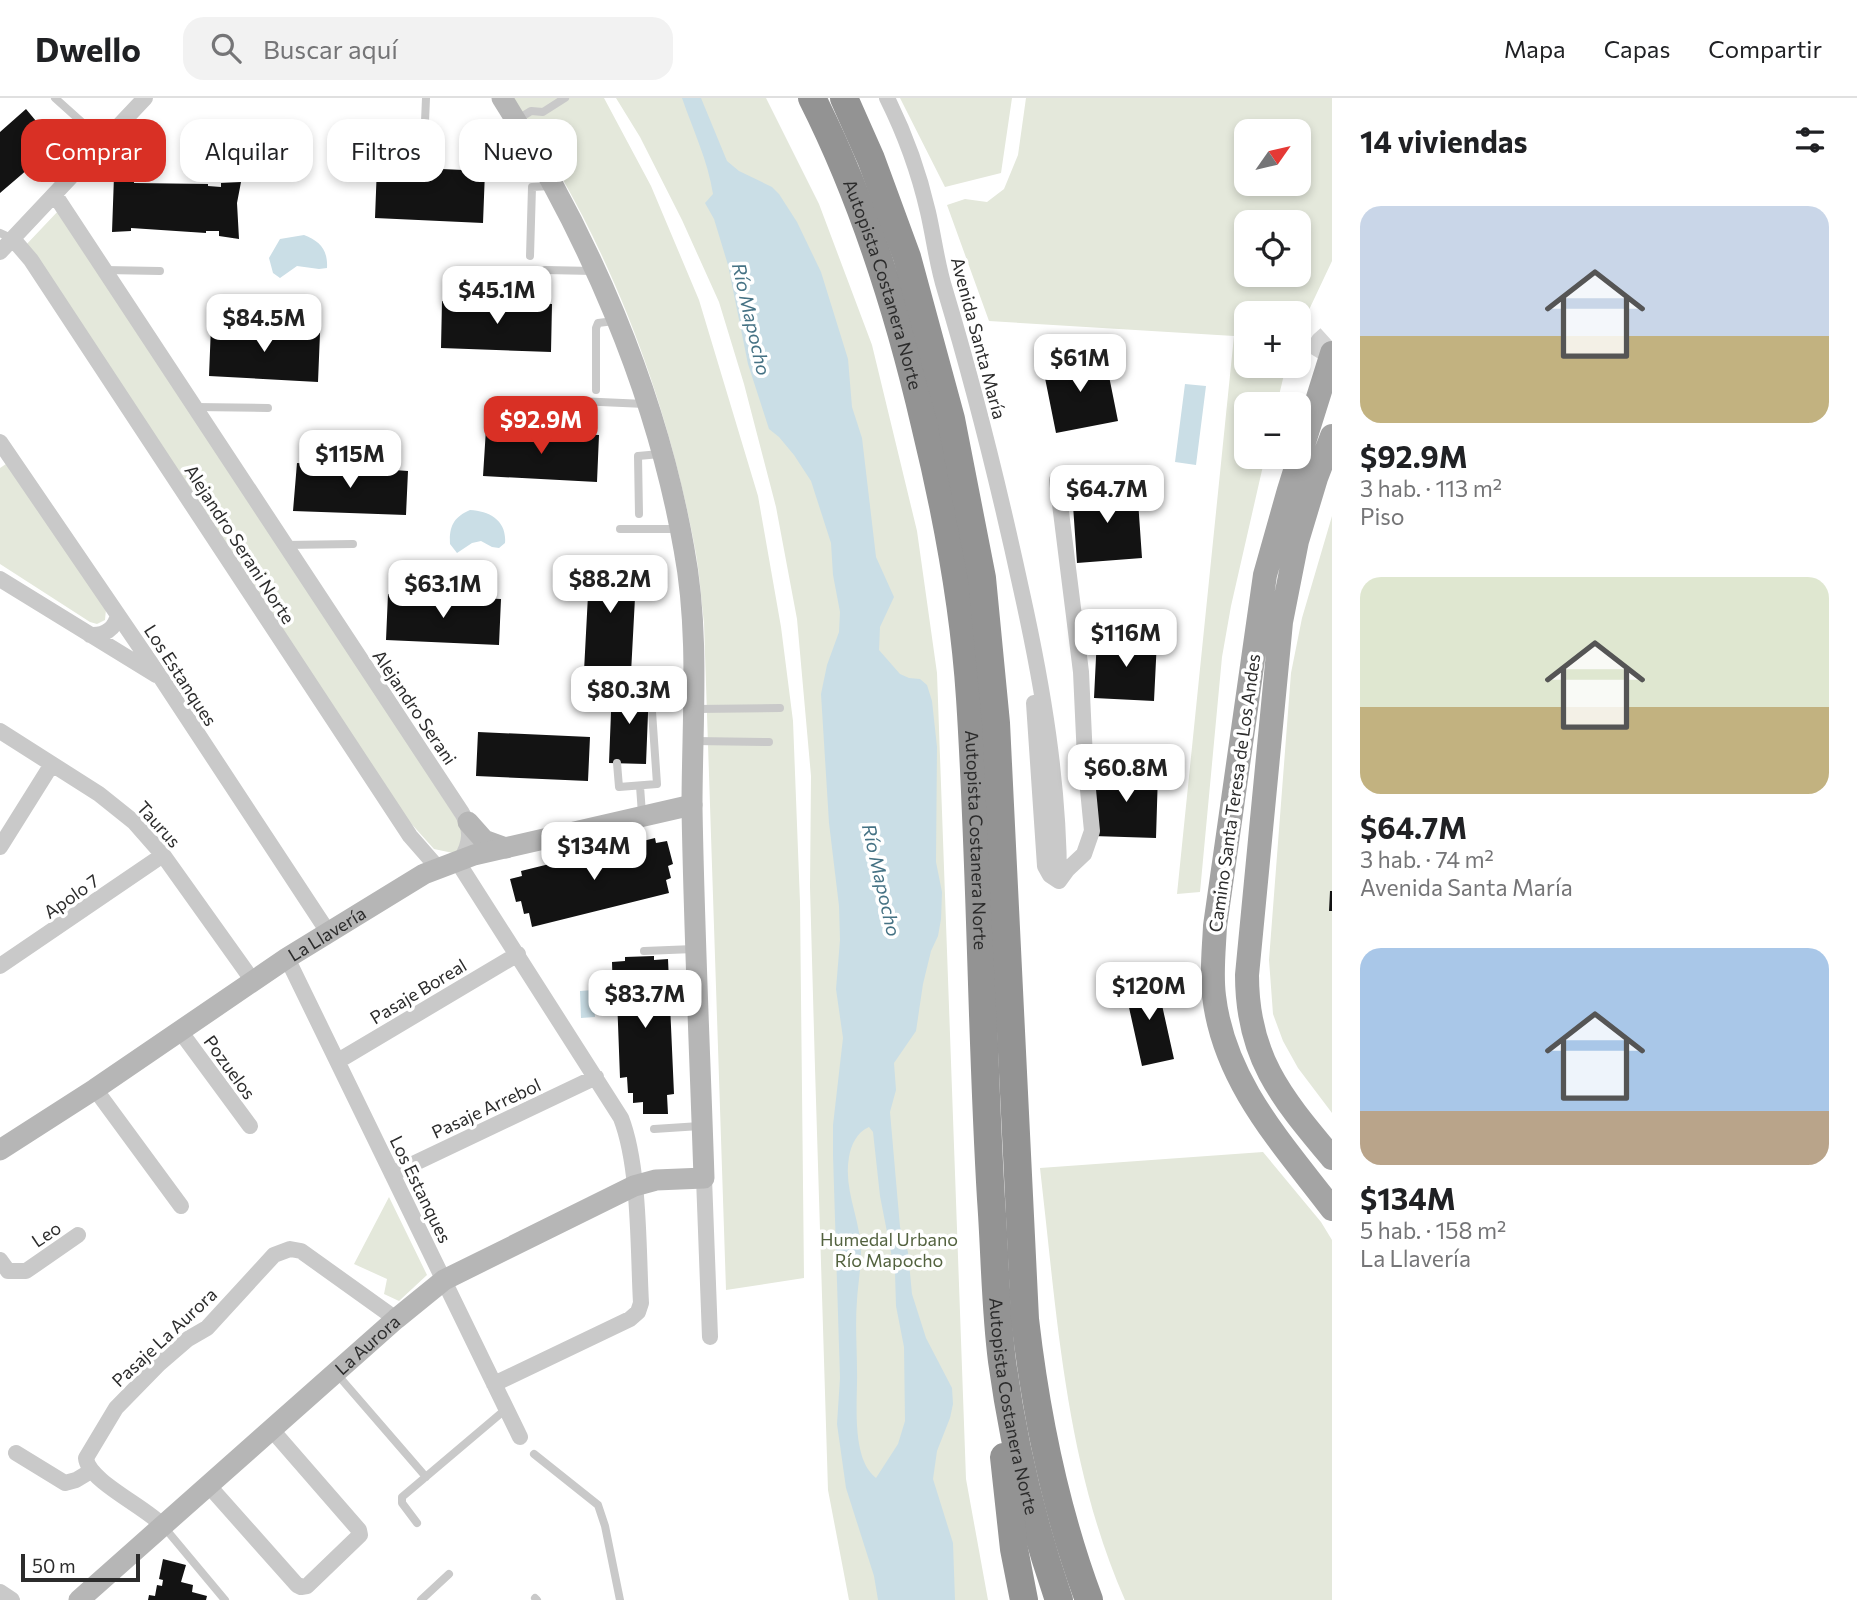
<!DOCTYPE html>
<html lang="es">
<meta charset="utf-8">
<style>
body{margin:0;font-family:Commissioner,sans-serif;background:#f2f2f2;color:#202124;height:100vh;display:flex;flex-direction:column;font-size:26px;white-space:nowrap}
*{box-sizing:border-box;margin:0}
p{font-size:23px;color:#757577}
.icon{flex:none;width:38px;height:38px;fill:none;stroke:currentColor;stroke-width:2;stroke-linecap:round;stroke-linejoin:round}
.map{position:relative;flex:1;overflow:hidden}
.panel{display:flex;flex-direction:column;background:#fff;width:525px}
.panel>*{flex:none}
.hud{position:absolute;left:21px;top:21px;width:665px;height:63px;display:flex;gap:14px}
.needle{width:46px;rotate:56deg}
.buttons{position:absolute;left:1234px;top:21px;display:grid;gap:14px}
.buttons a{display:grid;place-items:center;width:77px;height:77px;border-radius:14px;background:#fff;box-shadow:0 4px 10px #0003;font-size:35px}
.scale{position:absolute;left:21px;bottom:18px;width:119px;box-sizing:border-box;padding-left:7px;border:4px solid #2c2c2c;border-top:0;font-size:19px;line-height:24px;white-space:nowrap;color:#2c2c2c;-webkit-text-stroke:5px #fff;paint-order:stroke}
.price{position:absolute;translate:-50% -60px;padding:0 16px;border-radius:14px;background:#fff;color:#222;font-size:23px;line-height:46px;filter:drop-shadow(0 2px 4px #0008)}
.price::after{content:'';position:absolute;left:50%;top:42px;width:21px;height:16px;margin-left:-10px;background:inherit;clip-path:polygon(0 0,100% 0,50% 100%)}
.price.selected{background:#d93025;color:#fff}
ul{padding:0;list-style:none}
li{display:grid;align-content:center;gap:14px;height:371px;padding:0 28px}
li span{display:grid;place-items:center;height:217px;border-radius:21px;color:#555}
li>.icon{margin-inline-start:auto}
span .icon{width:126px;height:126px;fill:#fffc;stroke-width:1}
li b{font-size:30px}
h2{display:flex;justify-content:space-between;align-items:center;height:84px;padding:0 28px;font-size:30px}
.tag{padding:0 24px;border-radius:21px;background:#fff;box-shadow:0 4px 10px #0003;font-size:24px;line-height:63px}
.tag.selected{background:#d93025;color:#fff}
header{display:flex;align-items:center;gap:42px;box-sizing:border-box;height:98px;padding:0 35px;background:#fff;border-bottom:2px solid #e0e0e0}
header strong{font-size:33px}
nav{display:flex;gap:38px;margin-inline-start:auto;font-size:24px}
.search{width:490px;height:63px;background:#f2f2f2;display:flex;align-items:center;gap:18px;box-sizing:border-box;padding:0 24px;border-radius:21px;color:#757577;font-size:26px}
main{display:flex;flex:1;min-height:0}
.map>svg:first-child{display:block}
.green{fill:#e4e8db;fill-rule:evenodd}
.water{fill:#cadee6;fill-rule:evenodd}
.building{fill:#131313}
.lines{fill:none;stroke-linecap:round;stroke-linejoin:round}
.primary-tunnel{stroke:#d5d5d5;stroke-width:24;stroke-dasharray:24 12;stroke-linecap:butt}
.lane{stroke:#c9c9c9;stroke-width:8}
.street{stroke:#c9c9c9;stroke-width:16}
.secondary{stroke:#b6b6b6;stroke-width:21}
.primary{stroke:#a4a4a4;stroke-width:24}
.highway{stroke:#939393;stroke-width:28}
.labels{text-anchor:middle;dominant-baseline:central;stroke-width:7;stroke-linejoin:round;paint-order:stroke}
.street-label{font-size:18px;fill:#2c2c2c;stroke:#fff}
.park-label{font-size:18px;fill:#53623f;stroke:#fff}
.water-label{font-size:19px;font-style:italic;fill:#457284;stroke:#fff}
</style>
<header>
<strong>Dwello</strong>
<div class="search"><svg class="icon" aria-label="search" viewBox="0 0 24 24"><circle cx="10" cy="10" r="6"/><path d="M15 15l6 6"/></svg>Buscar aquí</div>
<nav><a>Mapa</a><a>Capas</a><a>Compartir</a></nav>
</header>
<main>
<div class="map">
<svg width="1332" height="1502" viewBox="0 0 1332 1502">
<rect width="100%" height="100%" fill="#fff"/>
<path class="green" d="M512,0H604L651,88L699,202L758,398L781,529L793,623L800,804L804,1180L726,1192L704,525C701,502 700,479 696,456C667,296 605,134 512,0Z
M616,0H766L819,106L872,247L917,433L937,575L966,1381L988,1502H849L828,1392L815,970L810,789L811,678L797,521L776,409L744,286L719,204L682,122L640,39Z
M900,0H1012L1001,75L945,89Z
M1026,0H1332V163L1299,233L1298,215H1246V268H1286L1277,306H1246V359H1265L1231,508L1222,559L1200,794L1177,796L1234,238L989,223L947,107L965,101L987,104L1004,91L1018,57ZM1246,33H1298V86H1246ZM1246,124H1298V177H1246Z
M60,111L466,735L465,750L453,755L434,751L399,712L24,149Z
M6,366L106,511L105,522L97,526L90,524L0,466V370Z
M1332,418V1015L1298,970L1283,943L1273,916L1269,862L1291,575L1302,520Z
M1263,1054L1321,1124L1332,1142V1502H1125C1065,1366 1057,1216 1040,1070Z
M389,1099L427,1177L399,1203L384,1196L387,1181L354,1166Z"/>
<path class="water" d="M682,0H701L727,63L739,73L772,89L779,96L797,124L821,174L848,261L852,309L862,340L876,459L894,499L880,529L879,552L900,576L909,580L920,581L927,587L932,603L937,649L936,764L942,794L941,821L938,838L931,853L923,886L916,933L894,965L896,992L890,1014L900,1129L908,1154L912,1196L926,1240L952,1290L953,1306L950,1320L937,1353L933,1381L953,1445L955,1502H878L874,1478L846,1390L837,1326L840,1280L833,1057V1027L843,940L836,891L840,842L839,808L829,725L821,596L827,567L839,534L840,514L833,477L831,445L811,383L794,357L779,339L769,331L748,266L728,167L714,121L705,105L713,96C708,63 693,32 682,0ZM869,1029L873,1034L880,1098L895,1175L896,1208L904,1249L905,1323L898,1346L876,1380C850,1360 858,1301 857,1272C857,1249 855,1226 857,1202C858,1186 861,1170 861,1154C861,1122 843,1092 849,1059C851,1047 857,1034 869,1029Z
M304,137C320,143 328,152 327,170L319,171L297,168L280,180L273,175L269,160L280,141Z
M1185,286L1206,288L1196,367L1175,364Z
M470,412C490,413 507,423 505,445L499,450L492,449L481,443L472,445L457,455L450,446C449,428 454,419 470,412Z
M593,892L595,919L581,920L580,893Z"/>
<path class="building" d="M26,11L56,47L0,95V34Z
M377,68L485,73L483,125L375,120Z
M114,78L134,81V85L208,86V88L221,89V85L241,84L237,105L239,141L219,138V133H206V135L131,130V133L112,134Z
M442,203L552,206L551,254L441,250Z
M211,228L320,235L318,284L209,278Z
M1105,258L1118,323L1056,335L1043,270Z
M486,331L599,337L597,384L483,378Z
M297,365L408,373L406,417L293,413Z
M1137,388L1142,460L1077,465L1072,393Z
M590,459L637,462L631,575L584,573Z
M388,496L501,501L499,547L386,542Z
M1097,539L1157,542L1154,603L1094,600Z
M612,589L649,590L646,666L609,665Z
M478,634L590,639L588,683L476,678Z
M1095,673L1158,675L1156,740L1093,738Z
M655,740L656,745L667,743L673,766L668,768L671,780L666,782L669,795L532,829L529,815L524,816L521,803L516,804L510,781L522,778L521,773Z
M1330,793H1332V813H1329Z
M654,858V862L668,861L674,996L667,997L668,1016H643V1004L633,1005V995H628L627,979L620,980L617,899H613L612,864L625,863V859Z
M1156,880L1174,961L1142,968L1124,887Z
M163,1461L186,1467L181,1484L193,1487L192,1494L207,1498L206,1502H148L149,1497L155,1498L157,1487L162,1488L163,1482L159,1481Z"/>
<g class="lines">
<path class="primary-tunnel" d="M1314,258L1322,245L1332,236"/>
<path class="lane" d="M55,0L104,44
M518,21L531,13L543,14L565,0
M425,24L426,0
M471,43L527,44
M0,135L13,141
M530,158L532,89L550,88
M105,172L160,173
M545,172L594,173
M596,292V230L598,225L614,223
M578,303L645,306
M195,309L268,310
M639,416L638,358L660,356
M620,431H680
M285,447L353,446
M696,611L780,610
M695,643L769,644
M617,665L619,689L657,686L651,599
M640,688L642,716
M644,853L694,851
M654,1031L700,1028
M336,1275L426,1379
M534,1356L598,1407L605,1428L620,1502
M417,1425L402,1405V1399L506,1311
M164,1429L225,1502
M535,1500L537,1502
M421,1502L449,1476"/>
<path class="street" d="M887,0C905,36 919,75 928,114C934,140 937,167 945,192C975,292 1000,393 1022,495C1043,590 1059,685 1059,783
M55,97L462,715C472,731 471,745 461,761
M13,141L31,162L410,738L438,770
M0,154L145,0
M0,344L161,580L328,834
M1057,382L1081,574L1085,661L1092,733L1084,756L1067,772L1059,783
M0,481L156,577
M90,537C104,538 115,531 118,517
M1034,605L1045,768L1050,777L1059,783
M0,633L99,696L134,724L163,757L253,883
M0,749L52,666
M457,763L621,1020C640,1069 638,1152 641,1205L638,1214L630,1221L494,1286
M287,860L520,1339
M0,868L163,757
M180,933L250,1028
M338,963L518,856
M95,991L181,1108
M392,1076L596,979
M704,1080L710,1239
M0,1162L8,1173H26L78,1137
M16,1355L65,1385L76,1382L91,1373
M209,1388L297,1487L301,1489L307,1488L360,1437L359,1432L272,1332
M163,1428C146,1409 88,1383 86,1360L116,1310L159,1266L188,1241L207,1230L274,1157L290,1151L301,1153L396,1221
M0,1494L12,1502"/>
<g class="secondary">
<path d="M468,724L484,742L506,750"/>
<path id="s1" d="M0,1052L95,991L287,860L424,776L474,757L692,707"/>
<path id="s2" d="M79,1502L396,1221L444,1182L634,1088L656,1082L704,1080C700,957 694,833 692,709C692,624 700,536 684,451C656,291 588,136 502,0"/>
</g>
<path class="primary" d="M1332,255L1289,392L1265,477L1215,828C1214,851 1211,875 1214,898C1224,984 1282,1045 1332,1111
M1332,338L1316,380L1297,443L1281,524L1247,877C1247,960 1282,1000 1332,1060"/>
<g class="highway">
<path id="s3" d="M812,0C864,103 899,215 925,327C947,417 964,508 970,600C981,767 981,934 991,1101C995,1155 995,1209 1002,1263C1013,1344 1032,1424 1059,1502"/>
<path d="M844,0L871,61L907,159L951,321L982,480L996,625L1025,1221C1036,1317 1055,1411 1089,1502"/>
<path d="M1004,1359L1014,1451L1024,1502"/>
</g>
</g>
<g class="labels">
<g class="street-label">
<text stroke="none"><textPath href="#s3" startOffset="200">Autopista Costanera Norte</textPath></text>
<text transform="translate(979 240) rotate(75)">Avenida Santa María</text>
<text transform="translate(240 446) rotate(57)">Alejandro Serani Norte</text>
<text transform="translate(181 577) rotate(57)">Los Estanques</text>
<text transform="translate(415 609) rotate(56)">Alejandro Serani</text>
<text transform="translate(1234 695) rotate(-82)">Camino Santa Teresa de Los Andes</text>
<text transform="translate(159 726) rotate(48)">Taurus</text>
<text stroke="none"><textPath href="#s3" startOffset="766">Autopista Costanera Norte</textPath></text>
<text transform="translate(71 798) rotate(-35)">Apolo 7</text>
<text stroke="none"><textPath href="#s1" startOffset="392">La Llavería</textPath></text>
<text transform="translate(418 893) rotate(-31)">Pasaje Boreal</text>
<text transform="translate(230 969) rotate(54)">Pozuelos</text>
<text transform="translate(486 1010) rotate(-25)">Pasaje Arrebol</text>
<text transform="translate(421 1091) rotate(64)">Los Estanques</text>
<text transform="translate(46 1136) rotate(-34)">Leo</text>
<text transform="translate(164 1239) rotate(-43)">Pasaje La Aurora</text>
<text stroke="none"><textPath href="#s2" startOffset="385">La Aurora</textPath></text>
<text stroke="none"><textPath href="#s3" startOffset="1334">Autopista Costanera Norte</textPath></text>
</g>
<g class="park-label">
<text x="889" y="1141">Humedal Urbano<tspan x="889" dy="21">Río Mapocho</tspan></text>
</g>
<g class="water-label">
<text transform="translate(752 221) rotate(77)">Río Mapocho</text>
<text transform="translate(882 782) rotate(77)">Río Mapocho</text>
</g>
</g>
</svg>
<div class="buttons">
<a><svg class="needle" viewBox="-14 -14 28 28"><path d="M0-13l5 13h-10z" fill="#e53935"/><path d="M0 13l5-13h-10z" fill="#757577"/></svg></a>
<a><svg class="icon" aria-label="locate" viewBox="0 0 24 24"><circle cx="12" cy="12" r="6"/><path d="M12 2v4M12 18v4M2 12h4M18 12h4"/></svg></a>
<a>+</a>
<a>−</a>
</div>
<div class="scale">50 m</div>
<b class="price" style="left:497px;top:228px">$45.1M</b>
<b class="price" style="left:264px;top:256px">$84.5M</b>
<b class="price" style="left:1080px;top:296px">$61M</b>
<b class="price selected" style="left:541px;top:358px">$92.9M</b>
<b class="price" style="left:350px;top:392px">$115M</b>
<b class="price" style="left:1107px;top:427px">$64.7M</b>
<b class="price" style="left:610px;top:517px">$88.2M</b>
<b class="price" style="left:443px;top:522px">$63.1M</b>
<b class="price" style="left:1126px;top:571px">$116M</b>
<b class="price" style="left:629px;top:628px">$80.3M</b>
<b class="price" style="left:1126px;top:706px">$60.8M</b>
<b class="price" style="left:594px;top:784px">$134M</b>
<b class="price" style="left:1149px;top:924px">$120M</b>
<b class="price" style="left:645px;top:932px">$83.7M</b>
<div class="hud">
<a class="tag selected">Comprar</a>
<a class="tag">Alquilar</a>
<a class="tag">Filtros</a>
<a class="tag">Nuevo</a>
</div>
</div>
<section class="panel">
<h2>14 viviendas<svg class="icon" aria-label="filters" viewBox="0 0 24 24"><path d="M4 7h16M4 17h16"/><circle cx="9" cy="7" r="2"/><circle cx="15" cy="17" r="2"/></svg></h2>
<ul>
<li><span style="background:linear-gradient(#c9d6e8 60%,#c2b280 0)"><svg class="icon" aria-label="home" viewBox="0 0 24 24"><path d="M3 11l9-7 9 7M6 9v11h12V9"/></svg></span><div><b>$92.9M</b><p>3 hab. · 113 m²</p><p>Piso</p></div></li>
<li><span style="background:linear-gradient(#dfe7d0 60%,#c2b280 0)"><svg class="icon" aria-label="home" viewBox="0 0 24 24"><path d="M3 11l9-7 9 7M6 9v11h12V9"/></svg></span><div><b>$64.7M</b><p>3 hab. · 74 m²</p><p>Avenida Santa María</p></div></li>
<li><span style="background:linear-gradient(#a9c7e8 75%,#b9a48a 0)"><svg class="icon" aria-label="home" viewBox="0 0 24 24"><path d="M3 11l9-7 9 7M6 9v11h12V9"/></svg></span><div><b>$134M</b><p>5 hab. · 158 m²</p><p>La Llavería</p></div></li>
</ul>
</section>
</main>
